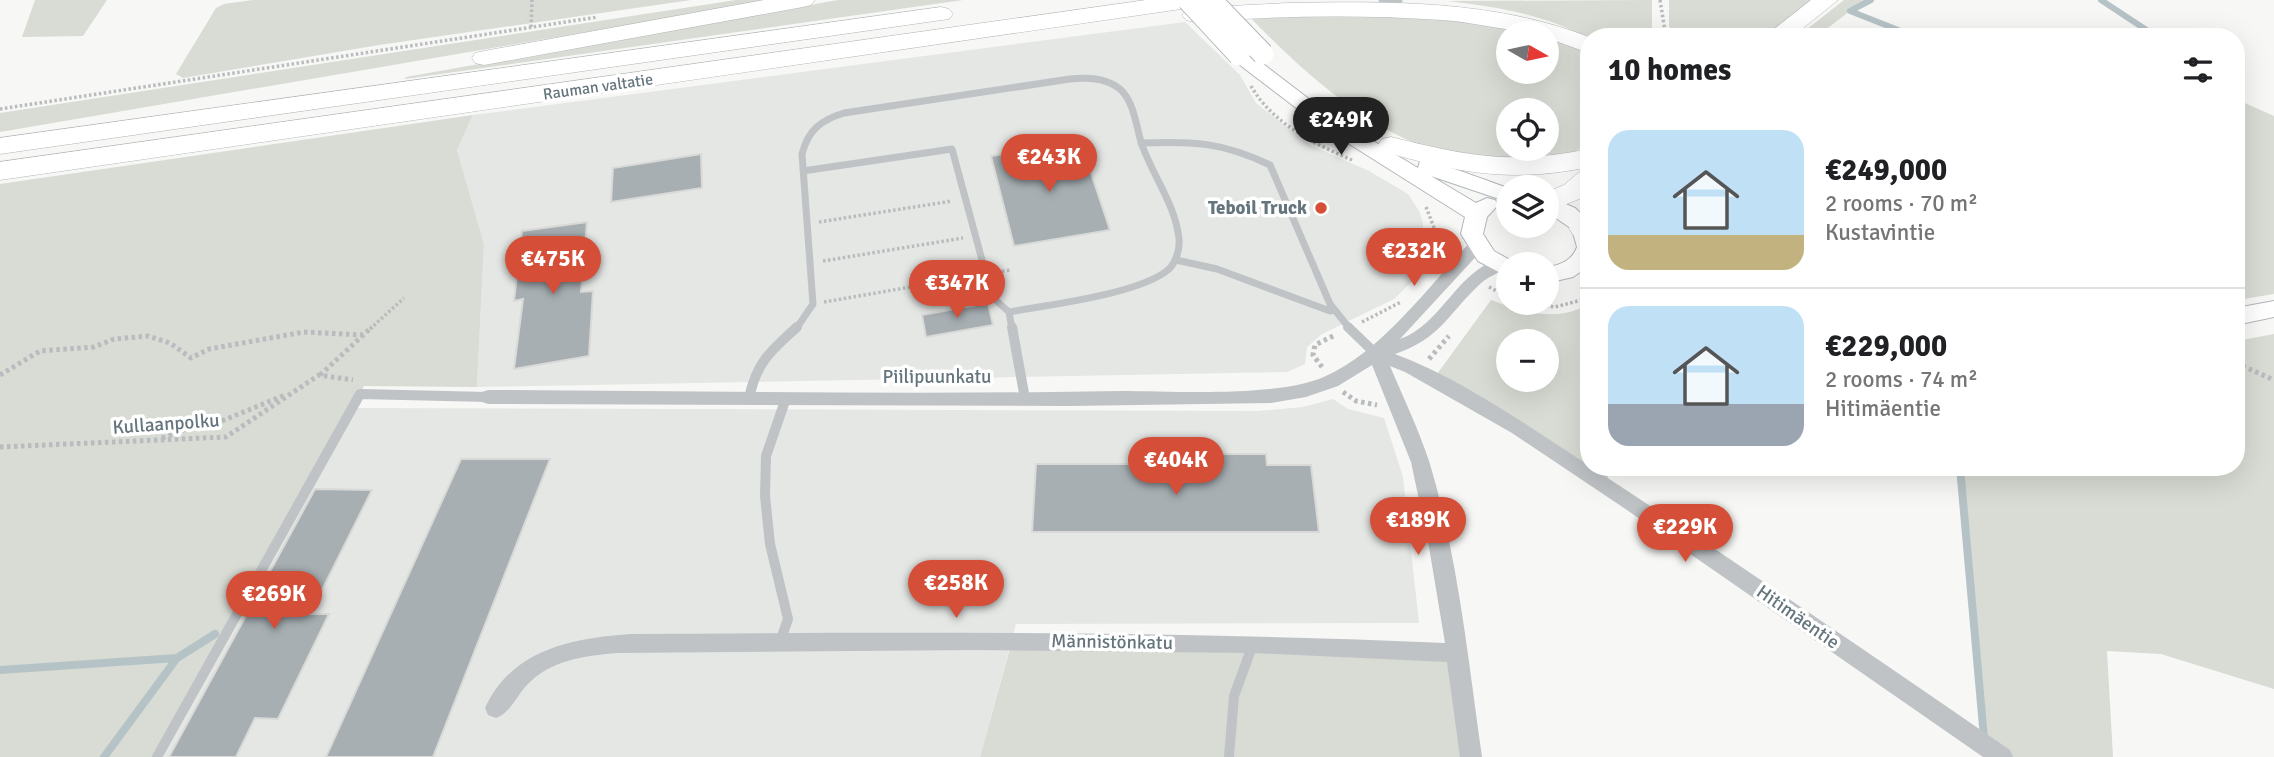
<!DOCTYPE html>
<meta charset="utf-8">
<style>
body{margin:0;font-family:Signika,sans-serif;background:#f6f6f6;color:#202124;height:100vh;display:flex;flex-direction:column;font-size:26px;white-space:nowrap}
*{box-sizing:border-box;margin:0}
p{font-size:23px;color:#757577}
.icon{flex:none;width:38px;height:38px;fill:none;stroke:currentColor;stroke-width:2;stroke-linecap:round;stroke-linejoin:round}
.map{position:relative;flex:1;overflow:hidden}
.drawer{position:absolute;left:1580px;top:28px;width:665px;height:448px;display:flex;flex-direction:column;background:#fff;border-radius:28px;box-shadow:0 7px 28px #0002}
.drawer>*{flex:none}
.needle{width:46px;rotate:99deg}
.buttons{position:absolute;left:1496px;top:21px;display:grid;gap:14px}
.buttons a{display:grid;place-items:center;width:63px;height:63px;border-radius:50%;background:#fff;box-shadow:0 7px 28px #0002;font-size:35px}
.price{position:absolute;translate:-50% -60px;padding:0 16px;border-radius:24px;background:#d54e37;color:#fff;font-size:23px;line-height:46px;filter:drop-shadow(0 2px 4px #0008)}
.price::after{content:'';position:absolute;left:50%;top:42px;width:21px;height:16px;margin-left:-10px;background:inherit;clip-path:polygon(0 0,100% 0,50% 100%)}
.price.on{background:#222;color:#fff}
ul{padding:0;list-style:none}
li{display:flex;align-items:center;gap:21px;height:175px;padding:0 28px}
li+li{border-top:2px solid #e0e0e0}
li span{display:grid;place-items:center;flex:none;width:196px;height:140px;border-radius:21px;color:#555}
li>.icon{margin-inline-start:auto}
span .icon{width:84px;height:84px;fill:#fffc;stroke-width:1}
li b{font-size:30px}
h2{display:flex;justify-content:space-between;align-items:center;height:84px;padding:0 28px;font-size:30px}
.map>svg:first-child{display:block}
.built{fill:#e5e7e5}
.green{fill:#d8dcd4;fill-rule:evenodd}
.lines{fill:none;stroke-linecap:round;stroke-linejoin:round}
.stream-far1{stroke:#b6c3c6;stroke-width:6}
.stream{stroke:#b6c3c6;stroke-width:8}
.building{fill:#a7afb3;stroke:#d9d9d7;stroke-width:2}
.secondary-casing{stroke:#b1b7bb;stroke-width:2}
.highway-casing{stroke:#b2b7b9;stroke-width:1}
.path-far1{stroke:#b9bcbe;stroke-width:3.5;stroke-dasharray:2.5 2.5;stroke-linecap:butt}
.path{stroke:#b9bcbe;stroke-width:5;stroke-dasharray:3.5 3.5;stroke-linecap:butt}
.lane-far1{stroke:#bfc3c6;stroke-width:7}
.lane{stroke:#bfc3c6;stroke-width:10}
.street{fill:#bfc3c6;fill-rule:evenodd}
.secondary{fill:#fff;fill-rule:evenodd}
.highway{fill:#fff;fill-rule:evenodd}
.secondary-bridge-casing{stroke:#b1b7bb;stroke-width:23;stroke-linecap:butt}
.secondary-bridge{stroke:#fff;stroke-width:21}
.poi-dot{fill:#d54e37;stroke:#fff;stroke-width:2.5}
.labels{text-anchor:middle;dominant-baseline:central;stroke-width:7;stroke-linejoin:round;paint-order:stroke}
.far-street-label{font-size:16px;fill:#65757d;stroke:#fff}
.poi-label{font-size:19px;font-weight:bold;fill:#65757d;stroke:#fff;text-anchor:end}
.street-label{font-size:19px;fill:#65757d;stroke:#fff}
</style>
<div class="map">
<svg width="2274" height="757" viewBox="0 0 2274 757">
<rect width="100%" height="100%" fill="#f7f7f5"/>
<path class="built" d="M1185,22L1240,75L1256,103L1310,145L1369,171L1408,194L1419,211L1423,222V242L1429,254L1430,264L1394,299L1322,334L1307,347L1305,364L1287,372L477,387L484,244L457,150L473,115Z
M1333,399L1348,409L1384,418L1403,477L1419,623L1016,624L980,757H158L352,408L1258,411L1303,407Z"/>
<path class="green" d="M35,0H107L83,36L22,37Z
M253,0H691L379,45L183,78L176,74L216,8L224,4Z
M736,0H774L0,132V113Z
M838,0H963L405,79L406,77Z
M1652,0V37H1589V39C1545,14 1497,7 1448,1Z
M1669,0H1815L1767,37H1675L1669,26Z
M1844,0H1871L1850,11L1816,37H1797Z
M1377,8L1546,30L1589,55V143C1563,163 1532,162 1502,159C1485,157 1466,156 1449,153C1378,141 1297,67 1249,16ZM1508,33H1547V72H1508ZM1508,110H1547V149H1508Z
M2236,99L2274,116V294L2237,300Z
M473,115L457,150L484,244L477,387L364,386L157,757H0V184Z
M1491,300C1524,312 1556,323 1589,304V467H1608V479L1437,374ZM1508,341H1547V380H1508Z
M2274,334V689L2161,654L2107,651L2113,757H2003L1985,745L1960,467H2236L2237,341Z
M1012,641L1456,653L1471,757H980Z"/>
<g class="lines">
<path class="stream-far1" d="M1871,0L1850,11L1916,37
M2101,0L2151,33"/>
<path class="stream" d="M1960,467L1984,738
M0,670L177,658
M104,757L177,658L215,634"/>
</g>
<path class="building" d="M1081,143L1110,230L1014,246L991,156Z
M701,154L702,188L611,202L613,168Z
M587,222L581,292L593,291L589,356L514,369L523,299L514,301L522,231Z
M988,303L993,325L926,337L922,315Z
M1196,454H1266L1267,465H1311L1319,532H1032L1036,464H1196Z
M461,459H550L433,757H326Z
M315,489L372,490L310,614H329L278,719L255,718L236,757H169Z"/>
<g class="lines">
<defs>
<path id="secondary" d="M1239,49L1246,51L1330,115L1418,168L1420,161C1430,158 1492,183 1508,188V202L1431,176L1476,203L1487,198L1495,200L1498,205L1487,217L1483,234L1494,251L1517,264H1508V277L1478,261L1461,234L1465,217L1316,123L1232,59L1229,55L1232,51Z
M1547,196L1575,208L1589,221V266L1573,277L1547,283V267C1560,265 1572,261 1577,247L1572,229L1547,212Z
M2274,301V317L2236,325V308Z"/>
<path id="highway" d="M764,0H815L811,5L803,7L484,65L475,63L472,58L475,53L484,51Z
M1146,0H1207L1203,5L1195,7L0,180V162Z
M1811,0H1838L1792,37H1764Z
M1288,3C1388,1 1494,0 1589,37V53L1547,38V33C1512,33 1476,22 1441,20C1358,14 1276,16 1194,22L1186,20L1182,15L1186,10L1194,8Z
M941,7L949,9L953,14L949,19L0,154V138Z
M1391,137C1467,156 1511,165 1589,149V192L1584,197L1547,212V192L1564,185L1584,168C1509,183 1454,172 1382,151L1378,145L1382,139Z
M1589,213V236L1573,235L1569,228C1574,219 1579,215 1589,213Z"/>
</defs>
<use href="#secondary" class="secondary-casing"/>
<use href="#highway" class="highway-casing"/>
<path class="path-far1" d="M1660,0L1666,37
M531,27L532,0
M1251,86C1272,123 1314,144 1352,160
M0,109L598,17
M1426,207L1445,256
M819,222L952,201
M823,261L963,238
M997,272L1011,270
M1489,287L1508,297
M824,302L974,276
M1521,303L1555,307L1589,298
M1362,322L1401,302
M370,329L404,298"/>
<path class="path" d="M1429,359L1449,336
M2236,363L2274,380
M1322,367L1313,355L1315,345L1335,335
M0,375L40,351L94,347L114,339L148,336L170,343L191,358L209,349L304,332L363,335
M320,375L372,327
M1343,392L1356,401L1377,405
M162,438L189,428L207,427L285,395
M0,447L226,437L319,375L353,380"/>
<path class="lane-far1" d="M1382,2L1399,0
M1141,143C1193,141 1222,142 1270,165L1330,304L1350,329
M803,171L952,149L992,297L1009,312L1012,329
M1176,260L1217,269L1330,311
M796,329L813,304L802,154C808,130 821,120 844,113L1070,79C1087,77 1108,78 1121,90C1135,104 1136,127 1142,145C1153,176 1176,206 1179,239C1180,249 1176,262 1169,269C1141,294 1047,305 1009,312"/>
<path class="lane" d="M1012,327L1025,399
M1348,327L1376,354
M749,398C757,361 771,351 797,327
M780,642L788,619L770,544L765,496L766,456L786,398
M157,757L360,394L488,397
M1229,757L1234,696L1253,644"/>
<path class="street" d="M1477,240L1485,245L1483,249L1400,339C1441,325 1456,272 1499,259L1505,261L1507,265C1500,274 1488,276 1480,284C1447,315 1441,338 1395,354C1464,380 1531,428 1591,467C1732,559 1871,655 2010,750L2013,757H1983L1624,508L1512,433L1405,372L1390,366C1403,397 1418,428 1429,461C1458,556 1468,659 1482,757H1460L1447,662L1253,653L977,650L617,653C583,656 550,660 526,686C516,697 510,713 496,718L488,715L485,708C512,649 573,638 631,634C902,632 1173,631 1445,643L1429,547L1411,462L1372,365L1338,386L1306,397L1271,403L1069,406L488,404L482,402L479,397L482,392L488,390C699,391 910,395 1121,391C1176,391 1278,398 1326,376C1383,350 1428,287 1471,241Z"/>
<use href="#secondary" class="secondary"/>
<use href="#highway" class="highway"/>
<defs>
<path id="secondary-bridge" d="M1188,0L1239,55
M1211,0L1263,54"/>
</defs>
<use href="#secondary-bridge" class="secondary-bridge-casing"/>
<use href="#secondary-bridge" class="secondary-bridge"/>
</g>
<circle class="poi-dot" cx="1321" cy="208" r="7"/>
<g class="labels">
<g class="far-street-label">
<text transform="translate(598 87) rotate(-8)">Rauman valtatie</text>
</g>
<g class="poi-label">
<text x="1307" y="208">Teboil Truck</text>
</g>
<g class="street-label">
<text x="937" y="377">Piilipuunkatu</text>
<text transform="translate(166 424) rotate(-4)">Kullaanpolku</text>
<text transform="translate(1798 617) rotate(35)">Hitimäentie</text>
<text transform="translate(1112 642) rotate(1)">Männistönkatu</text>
</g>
</g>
</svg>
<div class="buttons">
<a><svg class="needle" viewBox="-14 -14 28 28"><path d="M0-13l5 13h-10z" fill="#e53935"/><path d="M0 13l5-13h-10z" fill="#757577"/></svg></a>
<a><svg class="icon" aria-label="locate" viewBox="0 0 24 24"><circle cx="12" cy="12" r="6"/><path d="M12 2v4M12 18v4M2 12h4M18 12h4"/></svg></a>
<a><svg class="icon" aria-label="layers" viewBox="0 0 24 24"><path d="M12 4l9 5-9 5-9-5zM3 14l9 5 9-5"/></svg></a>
<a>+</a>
<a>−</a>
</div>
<b class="price on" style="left:1341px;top:157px">€249K</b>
<b class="price" style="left:1049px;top:194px">€243K</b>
<b class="price" style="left:1414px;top:288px">€232K</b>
<b class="price" style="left:553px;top:296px">€475K</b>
<b class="price" style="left:957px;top:320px">€347K</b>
<b class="price" style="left:1176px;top:497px">€404K</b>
<b class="price" style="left:1418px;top:557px">€189K</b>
<b class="price" style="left:1685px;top:564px">€229K</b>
<b class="price" style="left:956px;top:620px">€258K</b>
<b class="price" style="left:274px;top:631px">€269K</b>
<section class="drawer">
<h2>10 homes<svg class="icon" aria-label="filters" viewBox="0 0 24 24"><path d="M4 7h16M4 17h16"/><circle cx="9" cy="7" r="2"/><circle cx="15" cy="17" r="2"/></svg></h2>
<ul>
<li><span style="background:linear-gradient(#bfe0f5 75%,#c2b280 0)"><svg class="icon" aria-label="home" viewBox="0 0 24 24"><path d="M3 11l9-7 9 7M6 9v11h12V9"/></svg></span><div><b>€249,000</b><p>2 rooms · 70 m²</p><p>Kustavintie</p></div></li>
<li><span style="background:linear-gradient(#bfe0f5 70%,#9aa5b1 0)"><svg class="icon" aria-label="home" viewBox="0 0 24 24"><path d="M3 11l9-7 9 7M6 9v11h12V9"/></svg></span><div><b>€229,000</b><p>2 rooms · 74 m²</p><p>Hitimäentie</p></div></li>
</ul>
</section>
</div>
